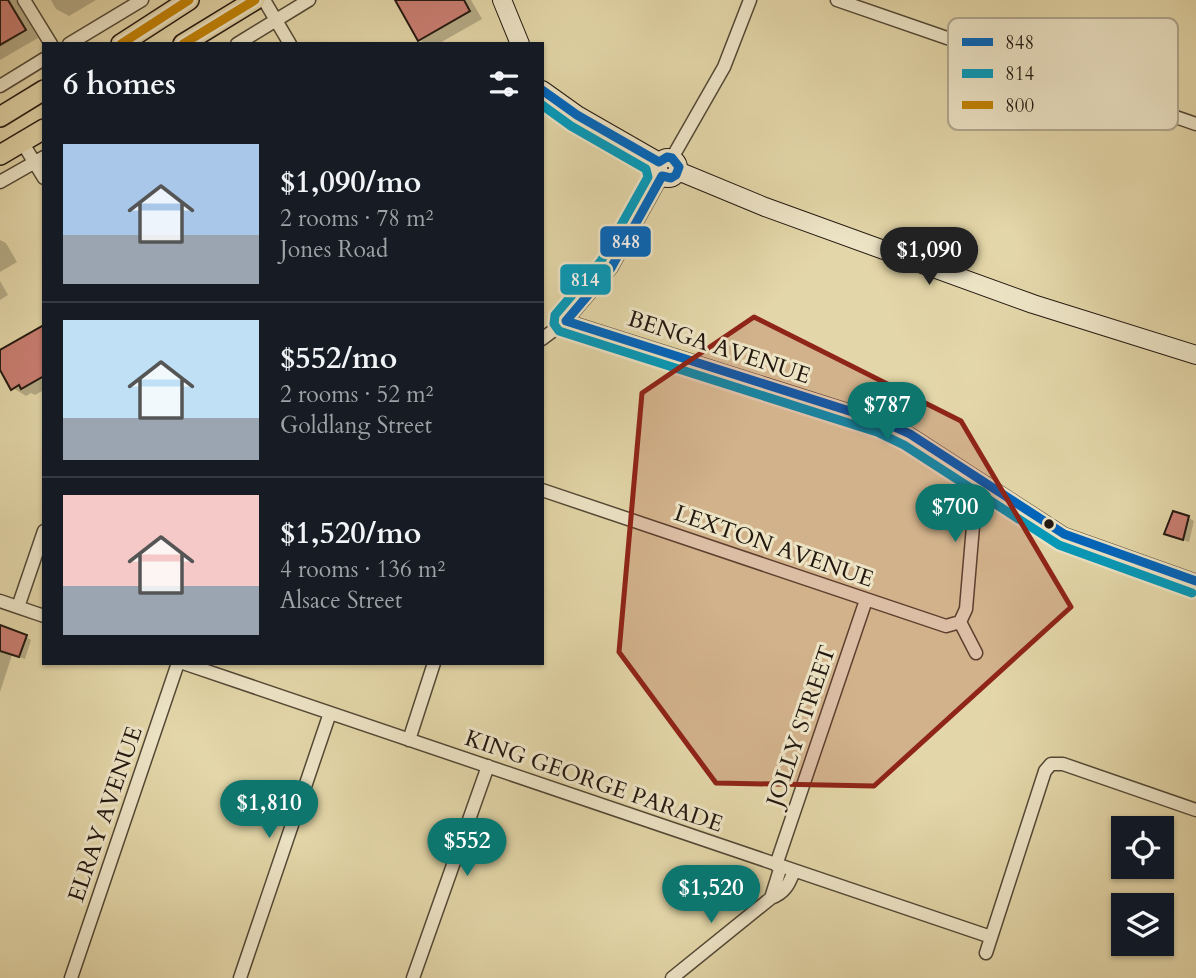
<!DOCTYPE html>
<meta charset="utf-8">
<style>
body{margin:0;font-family:Cardo,serif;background:#20242c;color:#f1f3f6;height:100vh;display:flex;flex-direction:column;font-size:26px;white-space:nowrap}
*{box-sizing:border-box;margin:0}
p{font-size:23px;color:#9ea1a6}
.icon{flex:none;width:38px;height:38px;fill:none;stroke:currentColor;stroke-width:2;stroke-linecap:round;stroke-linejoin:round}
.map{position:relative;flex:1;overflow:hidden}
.details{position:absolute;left:42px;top:42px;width:502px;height:623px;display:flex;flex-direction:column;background:#171b24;border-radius:0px;box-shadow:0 2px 5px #0004}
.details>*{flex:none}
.tools{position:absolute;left:1111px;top:816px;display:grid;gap:14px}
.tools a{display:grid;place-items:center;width:63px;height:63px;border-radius:0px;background:#171b24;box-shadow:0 2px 5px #0004;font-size:35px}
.price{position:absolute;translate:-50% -60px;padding:0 16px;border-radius:24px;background:#0f766e;color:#fff;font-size:23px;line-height:46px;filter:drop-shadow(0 2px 4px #0008)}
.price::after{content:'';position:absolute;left:50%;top:42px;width:21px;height:16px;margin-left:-10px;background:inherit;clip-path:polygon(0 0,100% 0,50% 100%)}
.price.active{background:#222;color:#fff}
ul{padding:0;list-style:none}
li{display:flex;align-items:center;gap:21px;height:175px;padding:0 21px}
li+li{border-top:2px solid #363941}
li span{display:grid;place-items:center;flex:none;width:196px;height:140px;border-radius:0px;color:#555}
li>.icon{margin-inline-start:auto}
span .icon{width:84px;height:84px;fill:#fffc;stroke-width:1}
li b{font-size:30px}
h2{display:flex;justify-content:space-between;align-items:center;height:84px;padding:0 21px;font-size:30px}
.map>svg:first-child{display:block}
.shadow{fill:#0003}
.building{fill:#ca7e72;stroke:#221810;stroke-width:2}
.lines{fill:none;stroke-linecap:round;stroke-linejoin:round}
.minor-casing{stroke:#524836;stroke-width:15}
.secondary-casing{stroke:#221810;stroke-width:20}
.trunk-casing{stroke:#221810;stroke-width:22}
.minor{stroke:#ede4c6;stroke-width:12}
.secondary{stroke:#ede4c6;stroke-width:18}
.trunk{stroke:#e3d6a8;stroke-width:19}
.bus-1-casing{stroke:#ede4c6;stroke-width:14}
.bus-2-casing{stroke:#ede4c6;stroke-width:14}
.bus-3-casing{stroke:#ede4c6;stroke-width:14}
.bus-1{stroke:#0065bd;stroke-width:9}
.bus-2{stroke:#039abb;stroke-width:9}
.bus-3{stroke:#c28204;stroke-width:9}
.marked{fill:#8f2418;fill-opacity:0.2;stroke:#8f2418;stroke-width:5;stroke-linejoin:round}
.bus-dot{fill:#221810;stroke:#ede4c6;stroke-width:2.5}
.labels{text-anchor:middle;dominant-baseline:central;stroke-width:6;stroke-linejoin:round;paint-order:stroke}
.street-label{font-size:23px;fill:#221810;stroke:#ede4c6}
.key{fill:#ede4c6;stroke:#b0a78f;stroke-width:2}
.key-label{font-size:19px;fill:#221810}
.line-badge{stroke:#ede4c6;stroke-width:2.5}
.badge-label{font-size:19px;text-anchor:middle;font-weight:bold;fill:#fff}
</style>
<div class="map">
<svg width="1196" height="978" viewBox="0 0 1196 978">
<rect width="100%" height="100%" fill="#e3d6a8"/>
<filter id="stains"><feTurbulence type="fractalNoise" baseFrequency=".00286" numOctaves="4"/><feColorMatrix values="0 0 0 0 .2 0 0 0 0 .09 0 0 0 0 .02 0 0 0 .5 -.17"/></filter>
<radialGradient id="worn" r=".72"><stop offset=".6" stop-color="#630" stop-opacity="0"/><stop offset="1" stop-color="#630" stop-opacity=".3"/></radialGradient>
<path class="shadow" d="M0,0H16L38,38L0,60Z
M51,0H96L69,16L56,9Z
M397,0H471L482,19L438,44H427L420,40Z
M0,240L6,243L17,262L0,272Z
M0,281L8,295L0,300Z
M44,327V390L35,395L31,393L26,396L13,388L0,367V353Z
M1189,518L1194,521L1189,542L1172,536Z
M0,635L26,637L31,640L25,659L12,655L0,692Z"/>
<path class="building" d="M0,0H8L26,30L0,45Z
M395,0H464L470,11L418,41Z
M44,325V376L21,389L19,385L11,390L0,370V350Z
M1173,511L1189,516L1183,540L1164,534Z
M0,625L27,635L19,657L0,651Z"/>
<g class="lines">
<defs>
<path id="minor" d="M24,0L51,44
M264,0L290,44
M837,0L1196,124
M69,44L142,0
M237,44L309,0
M0,86L44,59
M22,142L44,178
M672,158L724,67L750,0
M0,182L44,157
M566,321L881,421L910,434L1064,534L1196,581
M542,339L566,321L611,268L662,176
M542,490L946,626L960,622
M0,601L44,616
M18,607L44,531
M960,622L966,609L975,502L986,483
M960,622L976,653
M183,663L991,937
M409,740L434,663
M776,865L866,600
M771,898L781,866
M986,953L1045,771L1051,764H1063L1196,810
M71,978L178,663
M240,978L330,713
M413,978L488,766
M672,978L771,898C785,893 789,884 794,871"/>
<path id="secondary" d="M502,0L520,44
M542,90L577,115L659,162
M658 168a10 10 0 1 1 20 0a10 10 0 1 1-20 0Z
M678,171L765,207L1033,304L1196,355"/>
<path id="trunk" d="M121,44L189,0
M183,44L255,0
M0,117L44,90
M0,155L44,129"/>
</defs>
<use href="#minor" class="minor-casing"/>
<use href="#secondary" class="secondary-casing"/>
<use href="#trunk" class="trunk-casing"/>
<use href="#minor" class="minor"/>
<use href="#secondary" class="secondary"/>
<use href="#trunk" class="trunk"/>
<defs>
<path id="bus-1" d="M542,90L577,115L659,162L667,157L672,158L679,167L676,175L671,178L662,176L611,268L566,321L881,421L910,434L1064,534L1196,581"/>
<path id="bus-2" d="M542,105L571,126L646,169L648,177L601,261L555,315L554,324L559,331L877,432L904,445L1059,545L1192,593"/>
<path id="bus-3" d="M121,44L189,0
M183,44L255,0"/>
</defs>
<use href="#bus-1" class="bus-1-casing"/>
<use href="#bus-2" class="bus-2-casing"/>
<use href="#bus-3" class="bus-3-casing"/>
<use href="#bus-1" class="bus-1"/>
<use href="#bus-2" class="bus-2"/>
<use href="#bus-3" class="bus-3"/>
</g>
<path class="marked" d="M754,317L961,421L1071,607L874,786L716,783L619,652L642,393Z"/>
<circle class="bus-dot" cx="1049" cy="524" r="6"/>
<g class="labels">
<g class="street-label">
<text transform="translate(719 347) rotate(18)">BENGA AVENUE</text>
<text transform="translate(774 546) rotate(19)">LEXTON AVENUE</text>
<text transform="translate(801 726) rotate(-71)">JOLLY STREET</text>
<text transform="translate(594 781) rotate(19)">KING GEORGE PARADE</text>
<text transform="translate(105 814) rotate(-71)">ELRAY AVENUE</text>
</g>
</g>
<rect x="948" y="18" width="230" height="112" rx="10" class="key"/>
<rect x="962" y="38" width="31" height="8" fill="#0065bd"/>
<rect x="962" y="69" width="31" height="9" fill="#039abb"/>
<rect x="962" y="101" width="31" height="8" fill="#c28204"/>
<g class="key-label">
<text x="1005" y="49">848</text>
<text x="1005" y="80">814</text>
<text x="1005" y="112">800</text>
</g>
<g class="line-badge">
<rect x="599" y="225" width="53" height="33" rx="7" fill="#0065bd"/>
<rect x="559" y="263" width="53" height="33" rx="7" fill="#039abb"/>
</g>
<g class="badge-label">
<text x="626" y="248">848</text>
<text x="585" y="286">814</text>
</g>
<rect width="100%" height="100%" filter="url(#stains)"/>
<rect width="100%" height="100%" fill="url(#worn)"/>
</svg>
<div class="tools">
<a><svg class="icon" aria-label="locate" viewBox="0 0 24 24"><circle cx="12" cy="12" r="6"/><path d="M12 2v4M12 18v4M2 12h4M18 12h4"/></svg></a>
<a><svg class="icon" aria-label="layers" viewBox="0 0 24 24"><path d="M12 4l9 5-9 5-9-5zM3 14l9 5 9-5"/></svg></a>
</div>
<b class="price active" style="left:929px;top:287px">$1,090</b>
<b class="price" style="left:887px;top:442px">$787</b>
<b class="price" style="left:955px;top:544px">$700</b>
<b class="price" style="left:269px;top:840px">$1,810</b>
<b class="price" style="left:467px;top:878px">$552</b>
<b class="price" style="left:711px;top:925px">$1,520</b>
<section class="details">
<h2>6 homes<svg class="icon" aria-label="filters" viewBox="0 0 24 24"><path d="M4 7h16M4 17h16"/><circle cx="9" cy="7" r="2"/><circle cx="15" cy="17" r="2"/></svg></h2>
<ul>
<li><span style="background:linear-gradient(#a9c7e8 65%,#9aa5b1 0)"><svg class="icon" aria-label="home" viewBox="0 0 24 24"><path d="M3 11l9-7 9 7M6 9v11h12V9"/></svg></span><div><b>$1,090/mo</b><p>2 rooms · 78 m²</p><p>Jones Road</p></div></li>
<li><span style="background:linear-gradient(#bfe0f5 70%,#9aa5b1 0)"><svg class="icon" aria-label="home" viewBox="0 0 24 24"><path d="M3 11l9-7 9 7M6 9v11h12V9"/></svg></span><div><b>$552/mo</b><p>2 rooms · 52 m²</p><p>Goldlang Street</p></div></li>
<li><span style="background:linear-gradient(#f6c9c9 65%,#9aa5b1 0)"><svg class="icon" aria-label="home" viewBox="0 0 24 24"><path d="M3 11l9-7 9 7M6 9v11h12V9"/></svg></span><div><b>$1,520/mo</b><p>4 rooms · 136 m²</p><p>Alsace Street</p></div></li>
</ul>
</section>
</div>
